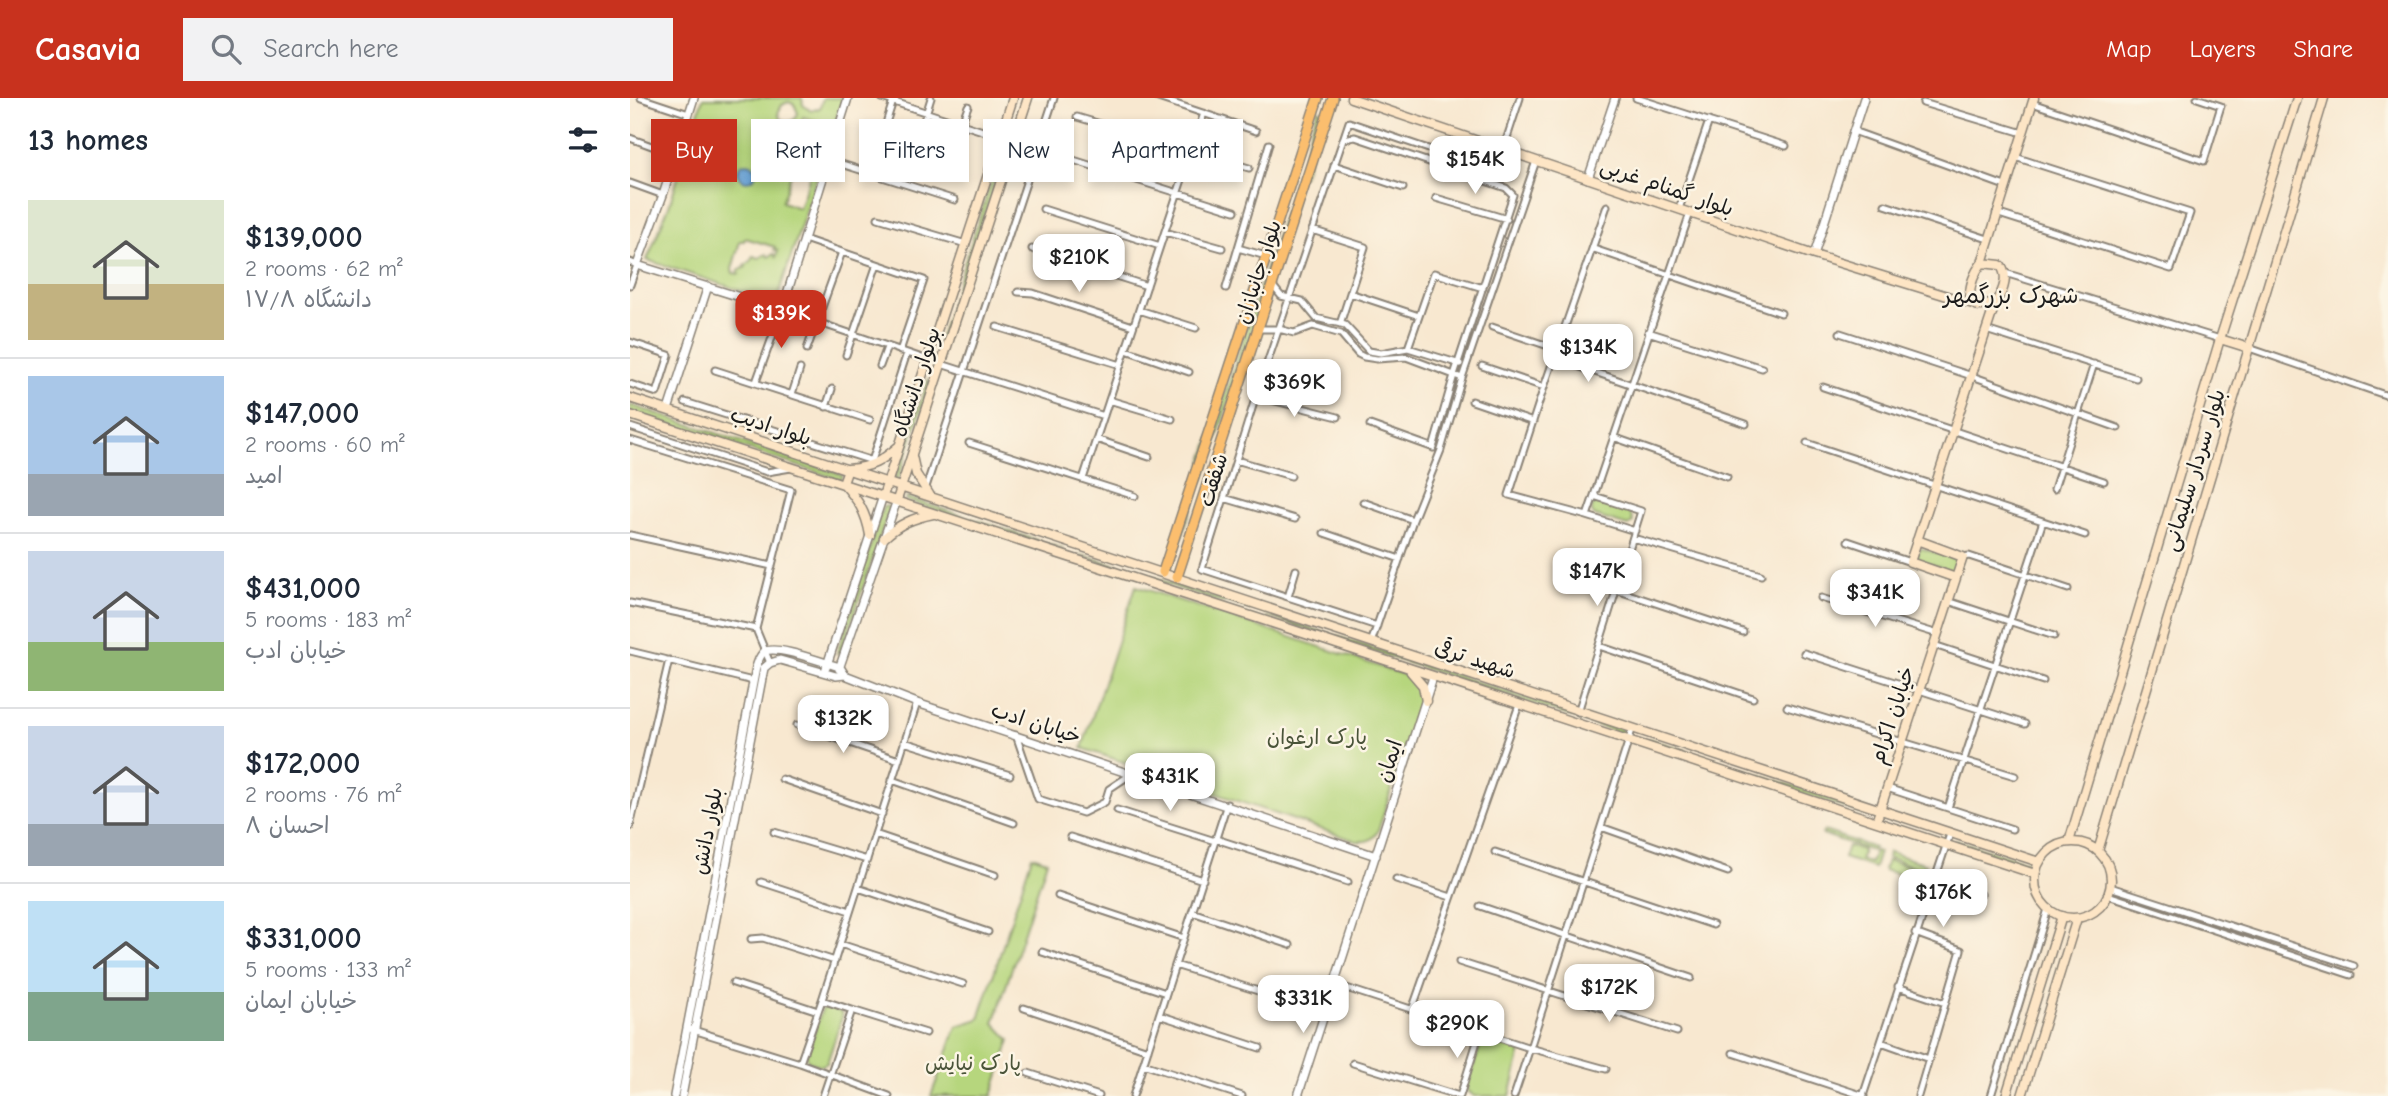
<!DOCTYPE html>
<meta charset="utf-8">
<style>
body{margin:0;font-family:"Comic Neue","Playpen Sans Arabic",sans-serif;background:#f2f2f3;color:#1f2937;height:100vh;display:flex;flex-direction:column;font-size:26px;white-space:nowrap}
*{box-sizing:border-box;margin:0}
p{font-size:23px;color:#747a83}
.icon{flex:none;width:38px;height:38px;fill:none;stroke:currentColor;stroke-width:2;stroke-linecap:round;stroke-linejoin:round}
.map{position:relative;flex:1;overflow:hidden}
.drawer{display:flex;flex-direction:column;background:#fff;width:630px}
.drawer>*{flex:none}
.banner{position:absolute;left:21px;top:21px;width:665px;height:63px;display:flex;gap:14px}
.price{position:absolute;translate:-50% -60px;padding:0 16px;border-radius:14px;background:#fff;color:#222;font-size:23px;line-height:46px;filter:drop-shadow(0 2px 4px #0008)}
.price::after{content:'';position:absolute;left:50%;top:42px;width:21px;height:16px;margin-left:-10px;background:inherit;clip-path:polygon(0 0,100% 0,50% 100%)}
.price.active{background:#c8321e;color:#fff}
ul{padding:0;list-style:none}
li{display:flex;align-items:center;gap:21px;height:175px;padding:0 28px}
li+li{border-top:2px solid #e0e1e3}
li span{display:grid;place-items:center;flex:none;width:196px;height:140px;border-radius:0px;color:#555}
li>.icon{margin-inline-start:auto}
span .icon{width:84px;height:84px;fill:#fffc;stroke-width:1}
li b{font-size:30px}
h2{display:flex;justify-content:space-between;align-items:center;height:84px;padding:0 28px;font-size:30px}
.chip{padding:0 24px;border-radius:0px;background:#fff;box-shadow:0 4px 10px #0003;font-size:24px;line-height:63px}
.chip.active{background:#c8321e;color:#fff}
header{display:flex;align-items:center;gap:42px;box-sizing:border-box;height:98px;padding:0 35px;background:#c8321e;color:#fff}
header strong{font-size:33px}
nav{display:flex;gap:38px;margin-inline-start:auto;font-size:24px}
.search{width:490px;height:63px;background:#f2f2f3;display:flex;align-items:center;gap:18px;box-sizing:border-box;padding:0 24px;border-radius:0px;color:#747a83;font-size:26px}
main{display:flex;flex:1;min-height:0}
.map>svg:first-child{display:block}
.green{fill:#b6d67d;stroke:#69794c;stroke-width:2;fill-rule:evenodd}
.water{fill:#69a4d9;stroke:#42607a;stroke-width:2}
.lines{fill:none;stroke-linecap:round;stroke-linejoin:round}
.minor-casing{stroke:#8a8276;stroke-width:9}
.tertiary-casing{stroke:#8a8276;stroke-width:10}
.secondary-casing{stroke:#8a8276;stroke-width:11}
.primary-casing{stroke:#8a8276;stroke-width:12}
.minor{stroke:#fff;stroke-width:5}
.tertiary{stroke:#fff;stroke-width:7}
.secondary{stroke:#fde5c5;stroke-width:8}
.primary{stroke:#fbbe6e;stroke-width:9}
.labels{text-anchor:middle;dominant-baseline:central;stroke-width:5;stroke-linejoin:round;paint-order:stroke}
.street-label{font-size:21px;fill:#1c1c1c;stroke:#fcf5e5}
.park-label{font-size:21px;fill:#4a5439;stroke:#fcf5e5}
.neighbourhood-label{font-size:23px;fill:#1c1c1c;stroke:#fcf5e5}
</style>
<header>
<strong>Casavia</strong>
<div class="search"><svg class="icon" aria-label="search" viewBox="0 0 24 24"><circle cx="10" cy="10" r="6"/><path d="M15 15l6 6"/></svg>Search here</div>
<nav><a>Map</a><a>Layers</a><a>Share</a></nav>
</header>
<main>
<section class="drawer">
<h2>13 homes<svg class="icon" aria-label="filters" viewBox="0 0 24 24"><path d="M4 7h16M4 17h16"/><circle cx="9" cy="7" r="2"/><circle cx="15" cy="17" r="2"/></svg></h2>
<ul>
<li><span style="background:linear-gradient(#dfe7d0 60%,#c2b280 0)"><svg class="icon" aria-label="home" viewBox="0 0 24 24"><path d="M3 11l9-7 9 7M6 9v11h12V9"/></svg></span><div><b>$139,000</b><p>2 rooms · 62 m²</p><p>دانشگاه ۱۷/۸</p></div></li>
<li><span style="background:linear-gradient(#a9c7e8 70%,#9aa5b1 0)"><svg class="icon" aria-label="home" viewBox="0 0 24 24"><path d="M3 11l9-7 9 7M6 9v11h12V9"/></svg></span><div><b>$147,000</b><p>2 rooms · 60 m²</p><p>امید</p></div></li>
<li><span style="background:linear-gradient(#c9d6e8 65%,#8fb573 0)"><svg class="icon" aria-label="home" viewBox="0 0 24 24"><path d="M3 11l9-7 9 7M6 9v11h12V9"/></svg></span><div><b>$431,000</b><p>5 rooms · 183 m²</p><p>خیابان ادب</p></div></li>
<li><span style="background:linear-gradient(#c9d6e8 70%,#9aa5b1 0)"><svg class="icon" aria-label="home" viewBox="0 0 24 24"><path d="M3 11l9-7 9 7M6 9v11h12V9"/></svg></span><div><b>$172,000</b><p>2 rooms · 76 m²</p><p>احسان ۸</p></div></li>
<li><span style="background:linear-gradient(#bfe0f5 65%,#7fa58c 0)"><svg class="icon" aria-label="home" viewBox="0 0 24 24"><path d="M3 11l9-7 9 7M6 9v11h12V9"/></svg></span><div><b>$331,000</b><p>5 rooms · 133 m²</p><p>خیابان ایمان</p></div></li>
</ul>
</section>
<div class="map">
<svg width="1758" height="998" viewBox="0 0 1758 998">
<rect width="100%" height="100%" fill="#fcf5e5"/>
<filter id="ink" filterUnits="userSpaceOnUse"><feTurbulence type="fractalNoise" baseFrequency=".0143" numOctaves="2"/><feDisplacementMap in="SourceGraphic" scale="14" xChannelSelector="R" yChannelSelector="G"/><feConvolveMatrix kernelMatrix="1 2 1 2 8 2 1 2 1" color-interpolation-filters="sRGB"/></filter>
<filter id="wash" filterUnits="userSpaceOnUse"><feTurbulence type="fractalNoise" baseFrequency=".00686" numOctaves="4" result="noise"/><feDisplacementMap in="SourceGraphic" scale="28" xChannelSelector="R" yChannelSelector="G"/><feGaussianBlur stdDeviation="1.57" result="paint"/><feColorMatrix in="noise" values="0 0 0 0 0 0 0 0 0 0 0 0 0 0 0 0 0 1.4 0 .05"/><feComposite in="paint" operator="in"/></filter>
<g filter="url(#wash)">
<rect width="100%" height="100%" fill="#f8e8d0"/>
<path class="green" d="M73,0H172L173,7L181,13L190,10L193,0H213L146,204L17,162L39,108ZM158,4L164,6L168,15L165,21L159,24L150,21L148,15L152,7ZM173,19L190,24L185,39L169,34ZM163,70L181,76L169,110L152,104ZM115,140L145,149L144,152L148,153L146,159L144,156L138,159L136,156L129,160L123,158L120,164L115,167L116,169L108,173L109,176L103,175L102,171L110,143H114Z
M688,12L693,14L673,78L670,79C673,56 680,34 688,12Z
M371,53L374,57L312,247L309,243Z
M664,86L662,110L573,382H569L572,366Z
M298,282L300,286L268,382L264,381Z
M0,307L213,377L211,382L0,313Z
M563,394L565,401L539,473L538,472Z
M276,400H280L433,451L398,442L277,403Z
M969,404L1000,414L1003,424L998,428L965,418L962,415V408Z
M257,408L259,411L212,553L207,555L253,409Z
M1290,450L1327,461L1329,463L1326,472L1322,473L1291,463L1287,459Z
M450,457L480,465L621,511L598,504L591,505Z
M506,488L784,580L789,585L792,597L748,733C742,743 737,744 726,743L452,650Z
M636,518L672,527L989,630L993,633L990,635Z
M1019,641L1237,712L1241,714L1237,717L1016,644L1015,642Z
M1194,733L1244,750L1242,753L1192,736Z
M1326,742L1398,764L1401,768L1398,769L1327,746L1325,745Z
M1218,748L1233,752L1230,762L1240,765L1245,753L1249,754L1244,770L1214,760Z
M1259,754L1296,766L1290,783L1285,782L1289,770L1257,759Z
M402,758L417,763L364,925L380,942L362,998H301L327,928L349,921Z
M1257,762L1286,771L1283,781L1254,772Z
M198,909L211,914L212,919L197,965L191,968L178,963L176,958L192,911Z
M858,941L891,953L880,998H844L838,993L837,988L851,945Z"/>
<path class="water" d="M108 74a9 9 0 1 1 18 0a9 9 0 1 1-18 0Z"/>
</g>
<g filter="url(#ink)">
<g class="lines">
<defs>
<path id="minor" d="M11,0L59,16
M252,0L371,39
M528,0L626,33
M1006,0L1156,48
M1293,5L1393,35
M1402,5L1574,63L1591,8L1567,0
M447,19L619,70
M257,22L264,0
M291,32L301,0
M1223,33L1375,88
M0,40L46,57
M713,41L725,39L876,90L883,97L824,277L803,350
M325,43L338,8
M383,43L605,113
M873,52L890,0
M199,62L325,102
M704,67L773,90
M0,85L33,97
M806,100L877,121
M1255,107L1358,141
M413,111L530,148
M1049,111L1079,23
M1366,115L1541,171L1560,115L1385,59
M248,120L336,146
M682,132L735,149L710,226
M535,134L592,150
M174,141L294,182L270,253
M608,150L636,158
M402,151L517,188
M964,151L1151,215
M0,164L7,167L0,187
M1375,175L1590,241
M643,188L651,198L672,203L686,220L715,227L739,253L751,255L778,250L830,266
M596,190L639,46
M388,194L403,195L503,228
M720,195L789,218
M509,212L566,230
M367,229L491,267
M862,229L927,251
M628,231H649L664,235L683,228L711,236L728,256L734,259L747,261L776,259L832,280
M1356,232L1506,280
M1018,234L1132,270
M1210,235L1342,278L1488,330
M0,244L39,257L27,295L0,286
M778,250L804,175L853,190
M1619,250L1758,298
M177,251L212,154
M496,252L559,274
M216,257L247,166
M924,260L1116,326
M311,266L474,318
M250,268L257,249
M852,268L914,289
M85,272L240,322
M126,284L152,212L298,262
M1193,289L1474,383
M162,296L170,271
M626,298L708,319
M479,302L542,321
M842,303L903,324
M55,304L246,364
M196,309L202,291
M740,327L804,350
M0,329L137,374L161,370
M983,339L1097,379
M466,341L519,359
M0,342L161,392L126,531
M339,345L505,398
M1177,345L1455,437
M606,362L661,378
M242,363L277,255
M453,381L574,15
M1424,391L1464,266
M295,392L424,0
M594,400L665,421
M733,404L783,422
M957,418L879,397L914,289L977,108
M1005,433L957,418L1060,115
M694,435L770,461
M0,437L142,468
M1003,440L1131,477
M1218,443L1280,464
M1333,459L1339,458L1438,491
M986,492L1113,534
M658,499L666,472
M1191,500L1308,536
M1318,503L1424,538
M0,505L126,531L140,565
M747,528L572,471L626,298L719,24L881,79
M741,545L783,422L811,352L832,280L906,63
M1304,547L1413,583
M969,548L1123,600
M0,553L123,583
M1174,555L1395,626
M1157,609L1385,678
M948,614L1011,413L964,398
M167,627L269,662
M386,637L408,701L453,715L475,704L479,691L503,675
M274,644L380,677
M152,681L252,716
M262,682L384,725
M1257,690L1382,731
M1318,710L1413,423
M487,712L585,743
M0,729L39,562
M971,729L1098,774
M144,734L237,762
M245,736L365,777
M440,739L573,782
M586,741L718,784
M865,754L1083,827
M766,781L821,799
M1304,781L1351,796
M131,784L220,813
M1480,789L1724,868
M228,790L358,834
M1478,797L1721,877
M428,798L554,840
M850,808L1061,880
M562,814L660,847
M1285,835L1331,852L1288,998
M121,841L133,840L205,863
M210,846L333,886
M412,854L536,895
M829,864L1047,934
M545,867L641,897
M103,885L188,913
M704,886L900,950L884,998
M1268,889L1315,905
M192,902L287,605
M394,910L518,952
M222,912L296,935
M782,912L889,607
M529,917L630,950
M57,930L170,965
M1251,944L1299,961
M1103,955L1234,998
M723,965L829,998
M513,966L612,998
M976,971L900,950L1002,632
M398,975L469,998
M193,998L222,912L192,902L170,965L259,998
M503,998L597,706
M830,998L850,934
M1233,998L1320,736
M1361,998L1418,811"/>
<path id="tertiary" d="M64,0L33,97L7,167L152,212L218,0
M958,81L985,0
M1184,157L1234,0
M38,312L78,188
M196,570L253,398
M209,571L267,402
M44,998L126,569C128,564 129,558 134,554C146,546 194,565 210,569L215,577
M52,998L134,570L140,565L150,562L206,578L215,577L287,605L746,758
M668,998L803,579"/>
<path id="secondary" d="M721,0L1184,157L1343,206
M1352,165L1370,167C1379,177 1374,193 1366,203C1331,222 1337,183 1352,165L1404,0
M1590,241L1619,250
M0,300L1409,764
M0,317L627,520L1405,776
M282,358L286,376L299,396
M253,398L383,0
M267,402L398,0
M240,437C236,414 228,402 213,385L218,371C243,369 250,364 269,348
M254,440C269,426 283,420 303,416
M1287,442L1333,459L1326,480L1280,464L1366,203
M781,574L793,588L796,603
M1248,718L1326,480
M1439,744L1590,241L1667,0
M1405 782a38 38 0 1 1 76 0a38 38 0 1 1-76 0Z
M1468,753L1694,0
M1376,998L1432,818
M1392,998L1447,820"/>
<path id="primary" d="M533,474L688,0
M547,479L703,0"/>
</defs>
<use href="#minor" class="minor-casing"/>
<use href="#tertiary" class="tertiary-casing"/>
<use href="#secondary" class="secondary-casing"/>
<use href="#primary" class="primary-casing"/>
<use href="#minor" class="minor"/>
<use href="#tertiary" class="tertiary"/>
<use href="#secondary" class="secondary"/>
<use href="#primary" class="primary"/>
</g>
</g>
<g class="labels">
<g class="street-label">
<text transform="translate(1037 89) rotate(19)">بلوار گمنام غربی</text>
<text transform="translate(628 174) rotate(-72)">بلوار جانبازان</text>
<text transform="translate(286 284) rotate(-72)">بولوار دانشگاه</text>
<text transform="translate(141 328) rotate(18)">بلوار ادیب</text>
<text transform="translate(1564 372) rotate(-73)">بلوار سردار سلیمانی</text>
<text transform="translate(583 382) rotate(-73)">شفقت</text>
<text transform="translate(845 561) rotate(18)">شهید ترقی</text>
<text transform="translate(1262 617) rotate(-72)">خیابان اکرام</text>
<text transform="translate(406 625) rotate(18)">خیابان ادب</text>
<text transform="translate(759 663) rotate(-72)">ایمان</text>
<text transform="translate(77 733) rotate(-79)">بلوار دانش</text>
</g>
<g class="park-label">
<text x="687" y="639">پارک ارغوان</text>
<text x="343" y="965">پارک نیایش</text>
</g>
<g class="neighbourhood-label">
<text x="1381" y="197">شهرک بزرگمهر</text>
</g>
</g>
</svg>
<b class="price" style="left:845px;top:98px">$154K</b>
<b class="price" style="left:449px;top:196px">$210K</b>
<b class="price active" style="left:151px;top:252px">$139K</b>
<b class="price" style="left:958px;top:286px">$134K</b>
<b class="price" style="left:664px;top:321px">$369K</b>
<b class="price" style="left:967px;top:510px">$147K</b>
<b class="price" style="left:1245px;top:531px">$341K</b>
<b class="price" style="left:213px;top:657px">$132K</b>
<b class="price" style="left:540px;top:715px">$431K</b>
<b class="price" style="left:1313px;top:831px">$176K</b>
<b class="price" style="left:979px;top:926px">$172K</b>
<b class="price" style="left:673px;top:937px">$331K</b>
<b class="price" style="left:827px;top:962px">$290K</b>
<div class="banner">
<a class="chip active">Buy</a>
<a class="chip">Rent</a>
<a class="chip">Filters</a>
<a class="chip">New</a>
<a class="chip">Apartment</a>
</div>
</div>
</main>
